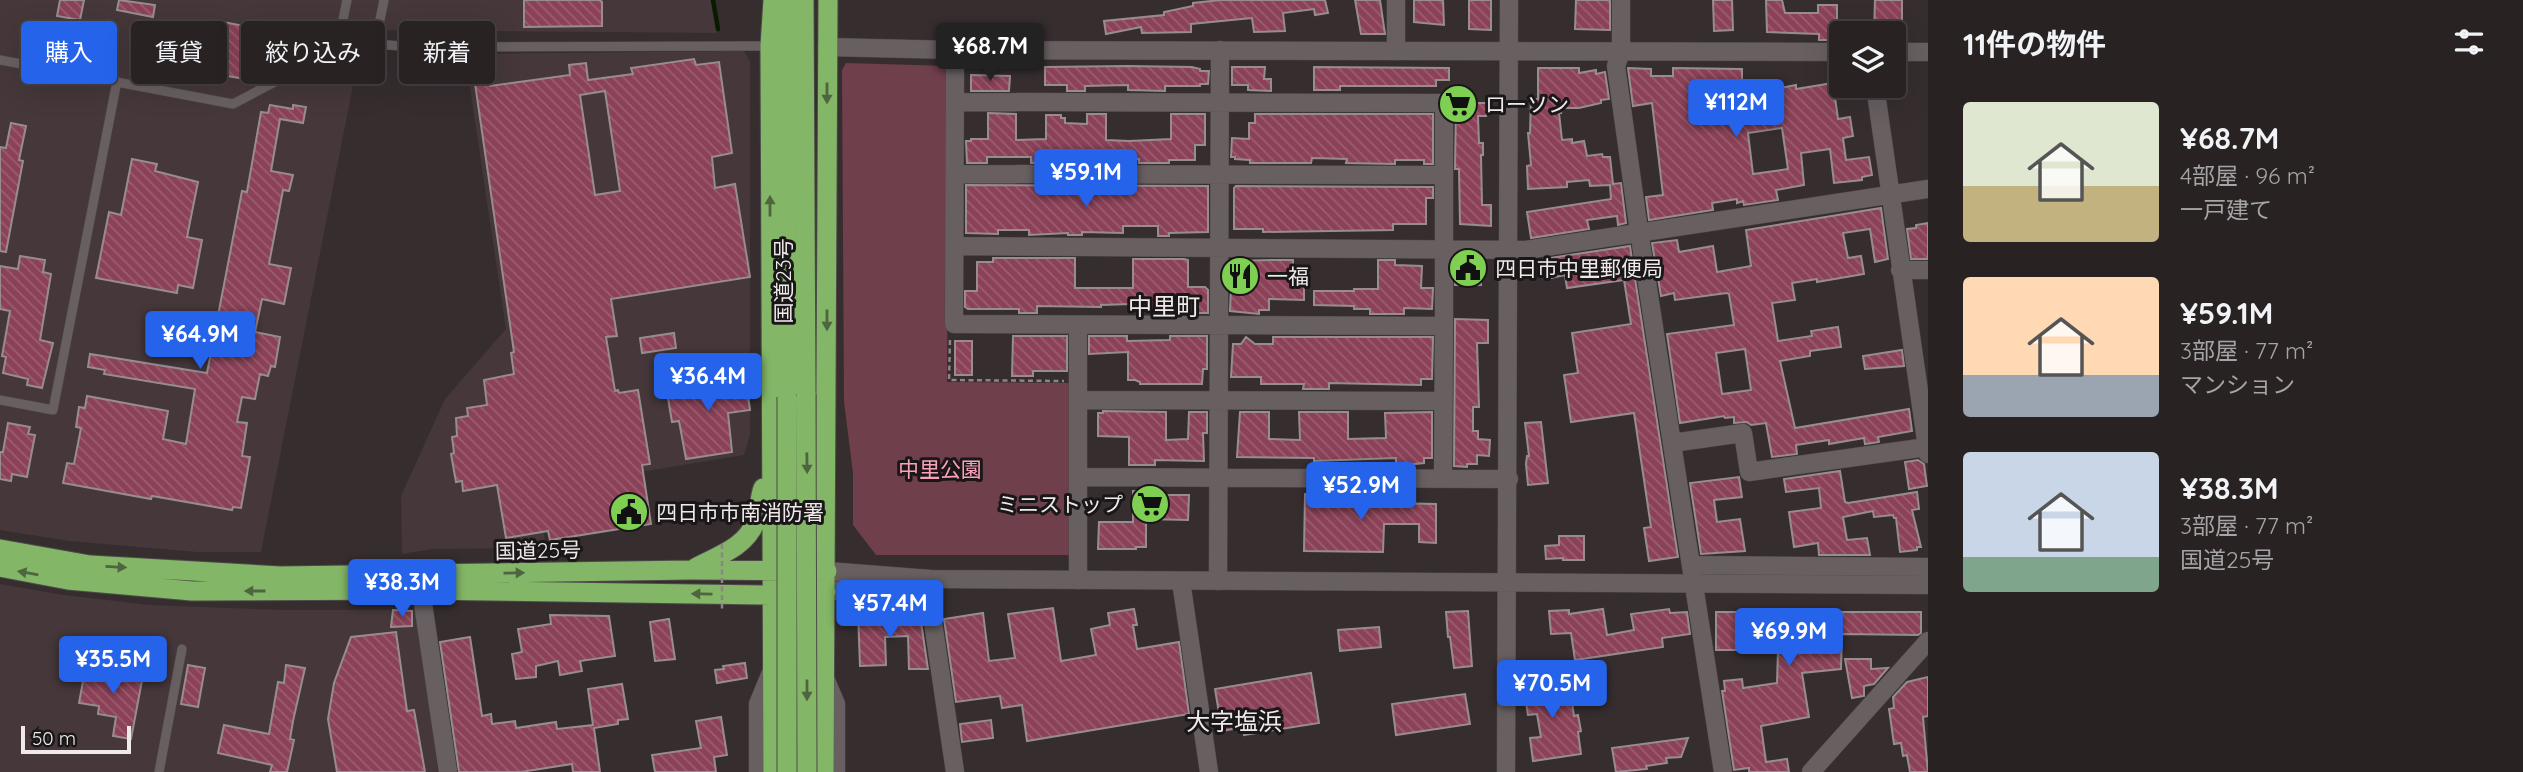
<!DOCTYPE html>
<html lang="ja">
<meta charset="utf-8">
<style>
body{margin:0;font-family:Quicksand,"Noto Sans JP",sans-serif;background:#302a2b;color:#f1f3f6;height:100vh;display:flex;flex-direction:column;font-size:26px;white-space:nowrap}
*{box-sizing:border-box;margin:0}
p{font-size:23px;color:#a5a4a6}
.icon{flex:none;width:38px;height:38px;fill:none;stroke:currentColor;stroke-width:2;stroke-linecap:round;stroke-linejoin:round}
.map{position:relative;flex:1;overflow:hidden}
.drawer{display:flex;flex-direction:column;background:#282223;width:595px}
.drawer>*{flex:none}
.guide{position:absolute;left:21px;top:21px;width:665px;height:63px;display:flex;gap:14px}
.tools{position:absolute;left:1829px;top:21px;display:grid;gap:14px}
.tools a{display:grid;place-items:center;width:77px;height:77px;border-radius:7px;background:#282223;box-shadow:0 7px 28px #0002,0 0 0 2px #443f41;font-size:35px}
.scale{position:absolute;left:21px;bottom:18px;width:110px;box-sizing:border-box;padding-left:7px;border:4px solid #efe9ea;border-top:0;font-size:19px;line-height:24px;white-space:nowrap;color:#efe9ea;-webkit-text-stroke:5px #1a1718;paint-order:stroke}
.price{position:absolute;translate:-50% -60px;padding:0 16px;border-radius:7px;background:#2563eb;color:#fff;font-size:23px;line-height:46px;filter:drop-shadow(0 2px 4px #0008)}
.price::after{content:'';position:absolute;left:50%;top:42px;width:21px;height:16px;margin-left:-10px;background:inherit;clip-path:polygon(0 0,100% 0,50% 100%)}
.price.selected{background:#222;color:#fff}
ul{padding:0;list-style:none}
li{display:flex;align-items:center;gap:21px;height:175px;padding:0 35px}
li span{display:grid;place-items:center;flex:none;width:196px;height:140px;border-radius:7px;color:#555}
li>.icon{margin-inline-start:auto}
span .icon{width:84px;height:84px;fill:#fffc;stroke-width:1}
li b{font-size:30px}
h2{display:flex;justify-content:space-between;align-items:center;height:84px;padding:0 35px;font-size:30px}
.chip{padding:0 24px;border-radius:7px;background:#282223;box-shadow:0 7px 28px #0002,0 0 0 2px #443f41;font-size:24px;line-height:63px}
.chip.selected{background:#2563eb;color:#fff}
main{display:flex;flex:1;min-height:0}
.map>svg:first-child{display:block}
.built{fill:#45373a}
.green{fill:#6f3f4c}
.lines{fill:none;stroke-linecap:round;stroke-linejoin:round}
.stream{stroke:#081c00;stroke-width:4.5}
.building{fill:url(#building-back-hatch);stroke:#978d90;stroke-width:2;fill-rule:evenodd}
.service-casing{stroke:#4f494a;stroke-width:10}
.minor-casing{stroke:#4f494a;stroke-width:19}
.tertiary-casing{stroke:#4f494a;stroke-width:19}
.trunk-casing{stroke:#4f494a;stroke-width:21}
.path{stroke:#8c8586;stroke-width:2.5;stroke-dasharray:5 3.5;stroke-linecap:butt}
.service{stroke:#685f61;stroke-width:9}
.minor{stroke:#685f61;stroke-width:18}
.tertiary{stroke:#685f61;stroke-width:18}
.trunk{stroke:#83b666;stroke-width:19}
.trunk-bridge-casing{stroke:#4f494a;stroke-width:21;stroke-linecap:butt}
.path-bridge{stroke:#8c8586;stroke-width:2.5;stroke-dasharray:5 3.5;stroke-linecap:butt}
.trunk-bridge{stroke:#83b666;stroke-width:19}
.oneway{fill:#4e663f}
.labels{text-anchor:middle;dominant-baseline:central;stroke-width:6;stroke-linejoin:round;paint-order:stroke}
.poi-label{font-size:21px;fill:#efe9ea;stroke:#1a1718;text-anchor:start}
.street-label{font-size:21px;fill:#efe9ea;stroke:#1a1718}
.park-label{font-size:21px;fill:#f9a2b9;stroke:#1a1718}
.quarter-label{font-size:24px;fill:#efe9ea;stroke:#1a1718}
</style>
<main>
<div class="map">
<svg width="1928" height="772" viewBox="0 0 1928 772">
<defs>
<pattern id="building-back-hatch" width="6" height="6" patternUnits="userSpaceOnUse" patternTransform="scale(1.75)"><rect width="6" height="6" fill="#8b4258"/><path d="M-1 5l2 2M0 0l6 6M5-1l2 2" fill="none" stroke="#9c5d70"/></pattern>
</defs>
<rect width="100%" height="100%" fill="#362d2f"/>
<path class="built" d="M0,0H712L717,33L364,30L261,552H197L69,541L0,530Z
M744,51L750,62V435L744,455L537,489L546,548L433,549L402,554L401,496L445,399L506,329L465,54Z
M0,584L64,595L150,605L281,610H417L438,772H0Z"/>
<path class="green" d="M846,63L949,66L947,382L1073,383L1072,555H876L853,525V473L844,402L842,70Z"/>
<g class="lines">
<path class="stream" d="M713,0L718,29"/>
</g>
<path class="building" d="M60,0H84L80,20L57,16Z
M119,0L155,5L153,17L117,10Z
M524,0H600L602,2V26L524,27Z
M1220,0H1325L1328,13L1315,15L1314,9L1283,13L1285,31L1254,32L1252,18L1191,24V32L1142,33L1141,27L1106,34L1104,21L1164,15V12L1193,6V3Z
M1355,0H1380L1385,34H1361Z
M1414,0H1443L1444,25L1414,22Z
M1469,0H1491V30L1469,29Z
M1576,0H1610V30L1575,29Z
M1713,0H1732L1733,30L1714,31Z
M1766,0H1782L1785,13H1818V5H1837V40H1819V34L1767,32Z
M1875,0H1902V33H1874Z
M223,22L292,35L293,31L312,35L310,46L289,55L259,49L256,71L248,70L246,79L202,72L204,57L198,56L200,43L218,46Z
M694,59L696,65L719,62L732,153L712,157L715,188L735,184L750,277L611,299L617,336L606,337L615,391L618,390L619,393L638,390L650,464L642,465L651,524L550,540L548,531L506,538L497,485L463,491L462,481L456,482L451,454L454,453L452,437L457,436L456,418L468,416L467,408L487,405L484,380L514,374L511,353L514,352L472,63L484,62V68L487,67L490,86L570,75L569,65L586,63L588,80L633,74L631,68ZM605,91L620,191L595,195L580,95Z
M1127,66L1192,67L1200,69V71H1209L1208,84H1200V86H1165V91L1128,90V85L1085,86V91H1067V85H1045V67Z
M1232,67H1265L1264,79H1271V91L1248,90V85H1232Z
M1314,67L1449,68V80H1436V86H1340V90H1314Z
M1538,68H1579V73L1596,70V74L1605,72L1609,99L1601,100V103L1579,108H1562L1561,113H1559L1562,140L1572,139V143L1584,141L1587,156L1602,154L1603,157H1610L1613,184L1621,183L1626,223L1618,225L1617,216L1587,220L1589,229L1531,238L1527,212L1611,199L1610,185L1590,186L1589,180L1567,182V187L1528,189L1527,166L1531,165L1528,133H1530L1531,99H1538Z
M1628,68L1651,69V76H1673V68L1742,69V93H1744L1746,106L1782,102L1780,88L1796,85V89L1833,83L1838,119L1850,117L1853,136L1843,138L1846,160L1869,157L1872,175L1862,177V180L1834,183L1830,149L1801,153L1804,185L1776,190L1778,200L1744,205L1743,201L1737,203V199L1712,203L1713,210L1649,220L1646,197L1663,195L1652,103L1633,106ZM1782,128L1788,169L1753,174L1748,133Z
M971,75L1010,76L1009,91H971Z
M1456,103H1487L1486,116H1478L1479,143H1483V155H1481L1482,205H1491V226L1460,224L1459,169H1455Z
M270,105L293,109V105L306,107L303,123L280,119L271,171L293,175L289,191L283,190L269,264L291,268L284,304L262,299L255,332L280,337L275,367L271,366L268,376L260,374L255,399L242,397L237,422L247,423L242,456L250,457L241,508L233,507L232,510L152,496L151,499L63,483L67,463L74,464L81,428L76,427L79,407L85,408L87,396L168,411L163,439L186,444L195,389L104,374L105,370L88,367L90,354L207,373L242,191L247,192L261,112L268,113Z
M988,113L1016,114V140L1046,139V115H1061V118H1065V123L1087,124V114H1106V140L1129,141L1171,139V114H1205V145H1195V160H1169V163H1139V159H1129V156L1104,154V159L1077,160V156L1043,155V163H1031V157H987V163H967L966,141H971V139H988Z
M1255,114H1433V164H1424V160H1395V164L1346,163L1347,159L1312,158L1311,163H1250V160L1235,159V157H1231L1232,138L1249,139V123H1255Z
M11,123L26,126L19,160L23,161L6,252L0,251V147L6,148Z
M132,159L157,164L155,171L198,182L187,237L202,240L193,288L178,285L177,293L96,278L109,212L121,215Z
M966,185L1208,186V232L1169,233V236H1158V226H1123V233L1082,232V235H1068V233L1029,235V230H998V234L966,233Z
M1236,186L1433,187V198H1426V224H1393V230L1263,232V229H1234V188Z
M1881,208L1888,259L1875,262L1870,229L1843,233L1848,258L1861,256L1864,274L1817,282V279L1792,283L1795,300L1772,303L1778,341L1812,336L1811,331L1838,327L1841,347L1810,351V356L1780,361L1795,428L1909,409L1912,431L1878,437L1879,442L1865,444L1864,438L1829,444V440L1796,445L1797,454L1772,457L1766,423L1751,425L1747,422L1734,423V417L1725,418L1724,416L1680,423L1667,334L1734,325L1729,294L1727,293L1675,300L1674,293L1661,296L1652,243L1677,240L1679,252L1713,246L1717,272L1751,266L1746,230ZM1745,349L1751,390L1722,394L1716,353Z
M1928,223V259H1911L1907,229L1916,228V225Z
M1630,246L1678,557L1649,561L1644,528L1651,527L1634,413L1571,422L1564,375L1578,373L1572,333L1631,324L1624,280L1567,288L1565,275L1546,279L1543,259Z
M20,256L45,260L43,272L51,274L40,340L53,343L42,388L27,385L28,379L3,373L6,357L2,356L10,311L0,309V266L18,269Z
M993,258H1075V288H1133V259H1184L1188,260V287H1205L1208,290V313H1161V309L1131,307V304L1101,305V307L1037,306V313H1019V309H968L965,307V291H977V262H993Z
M1272,260H1293V275H1304V300L1269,299V310H1259V314L1230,311L1232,261Z
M1378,260H1395V265L1422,266L1421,288H1433L1432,309L1404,308V314H1370V309H1354V306L1314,305V291H1354V289H1378Z
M1460,261H1480L1481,285H1455V269H1460Z
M1455,319L1488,320V343H1477L1479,407H1473V431H1478V439L1490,440L1489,456L1477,455V464H1467V467L1454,466Z
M674,333L676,348L642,353L640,338Z
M1013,336H1067V371H1033V376H1012Z
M1089,336H1127V341L1170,340V336H1207V369H1203L1202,384H1140V382L1135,380H1128V352L1089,354Z
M1246,337L1255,344H1273V337H1433L1432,379H1421V385L1329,383V389H1303L1304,384H1261V377H1231L1233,344H1241Z
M955,341H972V375H955Z
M1902,350L1904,366L1865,369L1863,356Z
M745,373L750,410L728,413L732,452L686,459L679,421L672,422L667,392L686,389L685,382Z
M1103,411L1166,412V440L1188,439L1189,412H1207V433H1203L1204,461L1155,460V465H1129V437L1098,436V413H1103Z
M1240,412H1269V439L1300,440L1299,412H1348V439L1386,438L1385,413L1432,412V458H1424V463L1396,466V458L1314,461V458L1237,457Z
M1541,422L1548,483L1528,485L1526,464L1527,456H1529L1525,423Z
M8,423L30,427L28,434L35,435L27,477L12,474L11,481L0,479V452H3Z
M1918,460L1924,464L1927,486L1909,489L1905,462Z
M1840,471L1845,502L1848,503L1917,492L1919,509L1912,510L1921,547H1917V550L1900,552L1896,518H1894L1893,515L1874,517L1873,511L1843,517L1847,540L1867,538L1870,555H1819L1818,543L1794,547L1789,512L1821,508L1819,488L1786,492L1784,479Z
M1739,477L1742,497L1714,500L1717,522L1740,519L1745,551L1701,554L1690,483Z
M1133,491H1147V495H1189L1188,520L1146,519V547H1136V549H1098L1099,522H1133Z
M1305,494L1392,496V503L1436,504V543L1419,542V524H1384L1383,552L1304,551Z
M1559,536H1584V560H1563V558L1546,559L1545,546L1559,545Z
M1053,608L1061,661L1096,655L1091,629L1110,625L1108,613L1134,609L1137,625H1133L1137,649L1179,642L1189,714L1027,741L1022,705L1002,708L1000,696L956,702L944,619L983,613L989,661L1015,658L1008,614Z
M1603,609L1607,635L1634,630L1631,614L1669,609L1670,613L1687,612L1690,634L1662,638L1663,647L1575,660L1571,633L1551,634L1549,611L1569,610V614Z
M393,610L412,611V626L391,627Z
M1468,611L1472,666L1454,668L1450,637H1448L1446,612Z
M884,612L885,625H908V616L920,615L928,669H909L908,636L885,637L886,665L860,666L858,613Z
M1716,612H1921V633L1918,635L1842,634L1841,669L1802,673L1809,717L1761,726L1766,762L1787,759L1789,772H1749V768L1734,770L1722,691H1725L1724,681L1742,679L1743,688L1777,683L1778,650H1716Z
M550,615L609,616L615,656L580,661L582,671L560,675L558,661L536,666V677L516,679L512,654L522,652L518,629L551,624Z
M669,619L675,659L655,661L650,622Z
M1379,627L1381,647L1340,651L1338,630Z
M396,632L407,711L414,710L425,772H337L328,719L334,683L351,637Z
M470,637L482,716L491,714L492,724L515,721L516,728L556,722L557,729L593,725L588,689L622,684L628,719L618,720V724L594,728L600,772H573L572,764L521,772H459L440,642Z
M1845,659H1871V669L1888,668L1874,684L1864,686V696L1852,698Z
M745,663L747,678L717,683L715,670L724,669L723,666Z
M86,665L143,675L131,739L113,736L116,717L98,714L99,706L79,703Z
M188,665L205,668L198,707L181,704Z
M286,665L305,668L293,721L290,739L294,740L287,772H270L272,765L218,753L224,725L269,734L278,682L284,683Z
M1311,673L1319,723L1244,735L1243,727L1222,731L1215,689Z
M1547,673L1550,693L1570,689L1574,716L1578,715L1581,731L1578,732L1581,754L1533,761L1530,738L1541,737L1537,714L1528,715L1525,697L1527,696V677Z
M1928,677V716L1923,717L1928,772H1910L1907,755L1903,756L1901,743L1894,744L1889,709L1894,708L1893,697L1907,682Z
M1465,694L1470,724L1396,735L1392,704Z
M721,717L727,755L714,757L716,772H655L652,755L701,748L696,721Z
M991,720L993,738L962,742L960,724Z
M1688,738L1681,757L1666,758L1667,763L1646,766L1647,769L1616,772L1612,748Z"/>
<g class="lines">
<defs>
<path id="service" d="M384,0L375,44L414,47L770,46
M337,49L373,55
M0,60L233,104L337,49L347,0
M0,400L53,410L117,81
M159,772L182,649"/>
<path id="minor" d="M1621,0V52L1616,66L1639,231L1723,772
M1396,51V0
M1875,86L1928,454
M955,102L1444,103V175
M955,174L1444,175V326L954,324L955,50
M954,246L1526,250L1928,189
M1900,270H1928
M1078,400L1443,401
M1672,443L1743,433L1749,472L1927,447
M1078,477L1509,479
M1443,478L1444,326
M1691,565L1928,567
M930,579V602L955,772
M1078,580V325
M1181,581L1209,772
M1218,581L1220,50
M421,590L448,772
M825,678L836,704V772
M758,772V704L772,670
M1811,772L1928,641"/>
<path id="tertiary" d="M827,47L955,50L1841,52
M1894,52H1928
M827,571L930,579L1928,585
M826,592L891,584
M1506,772L1509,0"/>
<path id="trunk" d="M804,0L806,394
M785,2L787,397
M0,549L90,565L280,576L691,570L827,571
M0,567L68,580L192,591L421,590L771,595L826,592
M695,568C719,555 745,548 756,521C760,510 759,498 763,488
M773,772L770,46L773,0
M824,772L828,0"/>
</defs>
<use href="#service" class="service-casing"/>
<use href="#minor" class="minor-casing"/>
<use href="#tertiary" class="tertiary-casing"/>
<use href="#trunk" class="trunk-casing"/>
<path class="path" d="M950,340L949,380L1064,381"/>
<use href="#service" class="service"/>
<use href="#minor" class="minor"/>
<use href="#tertiary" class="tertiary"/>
<use href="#trunk" class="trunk"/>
<defs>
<path id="trunk-bridge" d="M806,394L807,772
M787,772V397"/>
</defs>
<use href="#trunk-bridge" class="trunk-bridge-casing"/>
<path class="path-bridge" d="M722,544V611"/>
<use href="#trunk-bridge" class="trunk-bridge"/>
</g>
<defs><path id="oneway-solid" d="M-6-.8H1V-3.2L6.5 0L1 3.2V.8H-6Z" transform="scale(1.75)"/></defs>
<g class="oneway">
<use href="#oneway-solid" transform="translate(827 93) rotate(90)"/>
<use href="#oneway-solid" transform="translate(770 206) rotate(-90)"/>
<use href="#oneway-solid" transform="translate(827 320) rotate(90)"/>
<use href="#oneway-solid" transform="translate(807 463) rotate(89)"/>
<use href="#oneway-solid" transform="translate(116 567) rotate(3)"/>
<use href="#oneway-solid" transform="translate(28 573) rotate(-170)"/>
<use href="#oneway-solid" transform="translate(514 573) rotate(-1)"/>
<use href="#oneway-solid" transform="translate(255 591) rotate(-180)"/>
<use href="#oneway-solid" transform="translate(702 594) rotate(-179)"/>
<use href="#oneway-solid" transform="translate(807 690) rotate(90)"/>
</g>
<defs>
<symbol id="supermarket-disc" viewBox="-11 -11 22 22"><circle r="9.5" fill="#7fd052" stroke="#1a1718"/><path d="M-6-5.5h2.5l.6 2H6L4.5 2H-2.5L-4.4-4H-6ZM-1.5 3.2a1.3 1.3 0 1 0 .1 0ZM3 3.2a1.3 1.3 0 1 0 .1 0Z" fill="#111"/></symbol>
<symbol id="civic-disc" viewBox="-11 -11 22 22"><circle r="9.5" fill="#7fd052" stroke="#1a1718"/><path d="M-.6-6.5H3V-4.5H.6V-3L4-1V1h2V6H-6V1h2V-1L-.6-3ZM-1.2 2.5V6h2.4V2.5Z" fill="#111"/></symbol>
<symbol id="restaurant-disc" viewBox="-11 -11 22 22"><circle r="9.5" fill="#7fd052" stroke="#1a1718"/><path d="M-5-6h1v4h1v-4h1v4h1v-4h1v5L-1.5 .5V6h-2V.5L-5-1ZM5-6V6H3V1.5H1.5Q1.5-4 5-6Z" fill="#111"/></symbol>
</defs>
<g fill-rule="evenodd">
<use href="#supermarket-disc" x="1436" y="82" width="44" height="44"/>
<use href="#civic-disc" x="1446" y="246" width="44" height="44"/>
<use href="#restaurant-disc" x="1218" y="254" width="44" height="44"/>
<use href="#supermarket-disc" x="1128" y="482" width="44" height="44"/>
<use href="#civic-disc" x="607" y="490" width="44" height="44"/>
</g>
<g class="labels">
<g class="poi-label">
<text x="1485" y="104">ローソン</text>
<text x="1495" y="268">四日市中里郵便局</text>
<text x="1267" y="276">一福</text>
<text x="1123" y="504" text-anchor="end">ミニストップ</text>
<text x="656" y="512">四日市市南消防署</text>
</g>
<g class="street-label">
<text transform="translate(783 281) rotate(-90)">国道23号</text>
<text transform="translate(538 550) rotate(-1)">国道25号</text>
</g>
<g class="park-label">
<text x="940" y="469">中里公園</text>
</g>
<g class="quarter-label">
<text x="1164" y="306">中里町</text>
<text x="1234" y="721">大字塩浜</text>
</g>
</g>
</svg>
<div class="tools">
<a><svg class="icon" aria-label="layers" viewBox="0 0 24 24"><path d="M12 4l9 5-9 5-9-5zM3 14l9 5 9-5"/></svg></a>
</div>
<div class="scale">50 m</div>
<b class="price selected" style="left:990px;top:83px">¥68.7M</b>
<b class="price" style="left:1736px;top:139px">¥112M</b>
<b class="price" style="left:1086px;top:209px">¥59.1M</b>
<b class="price" style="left:200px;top:371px">¥64.9M</b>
<b class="price" style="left:708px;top:413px">¥36.4M</b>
<b class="price" style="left:1361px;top:522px">¥52.9M</b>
<b class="price" style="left:402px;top:619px">¥38.3M</b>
<b class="price" style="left:890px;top:640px">¥57.4M</b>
<b class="price" style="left:1789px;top:668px">¥69.9M</b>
<b class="price" style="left:113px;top:696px">¥35.5M</b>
<b class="price" style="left:1552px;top:720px">¥70.5M</b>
<div class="guide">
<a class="chip selected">購入</a>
<a class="chip">賃貸</a>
<a class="chip">絞り込み</a>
<a class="chip">新着</a>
</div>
</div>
<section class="drawer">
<h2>11件の物件<svg class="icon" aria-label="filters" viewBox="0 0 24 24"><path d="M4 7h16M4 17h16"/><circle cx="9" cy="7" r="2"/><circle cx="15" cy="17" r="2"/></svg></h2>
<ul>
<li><span style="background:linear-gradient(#dfe7d0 60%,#c2b280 0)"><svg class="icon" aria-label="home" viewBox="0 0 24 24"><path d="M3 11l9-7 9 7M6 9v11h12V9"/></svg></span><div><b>¥68.7M</b><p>4部屋 · 96 m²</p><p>一戸建て</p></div></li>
<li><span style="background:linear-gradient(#ffd9b3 70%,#9aa5b1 0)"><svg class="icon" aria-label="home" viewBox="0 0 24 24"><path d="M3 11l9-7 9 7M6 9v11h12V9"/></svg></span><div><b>¥59.1M</b><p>3部屋 · 77 m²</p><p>マンション</p></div></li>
<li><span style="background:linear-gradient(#c9d6e8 75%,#7fa58c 0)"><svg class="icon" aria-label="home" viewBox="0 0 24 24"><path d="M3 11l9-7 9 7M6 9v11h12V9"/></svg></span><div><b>¥38.3M</b><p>3部屋 · 77 m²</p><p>国道25号</p></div></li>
</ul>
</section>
</main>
